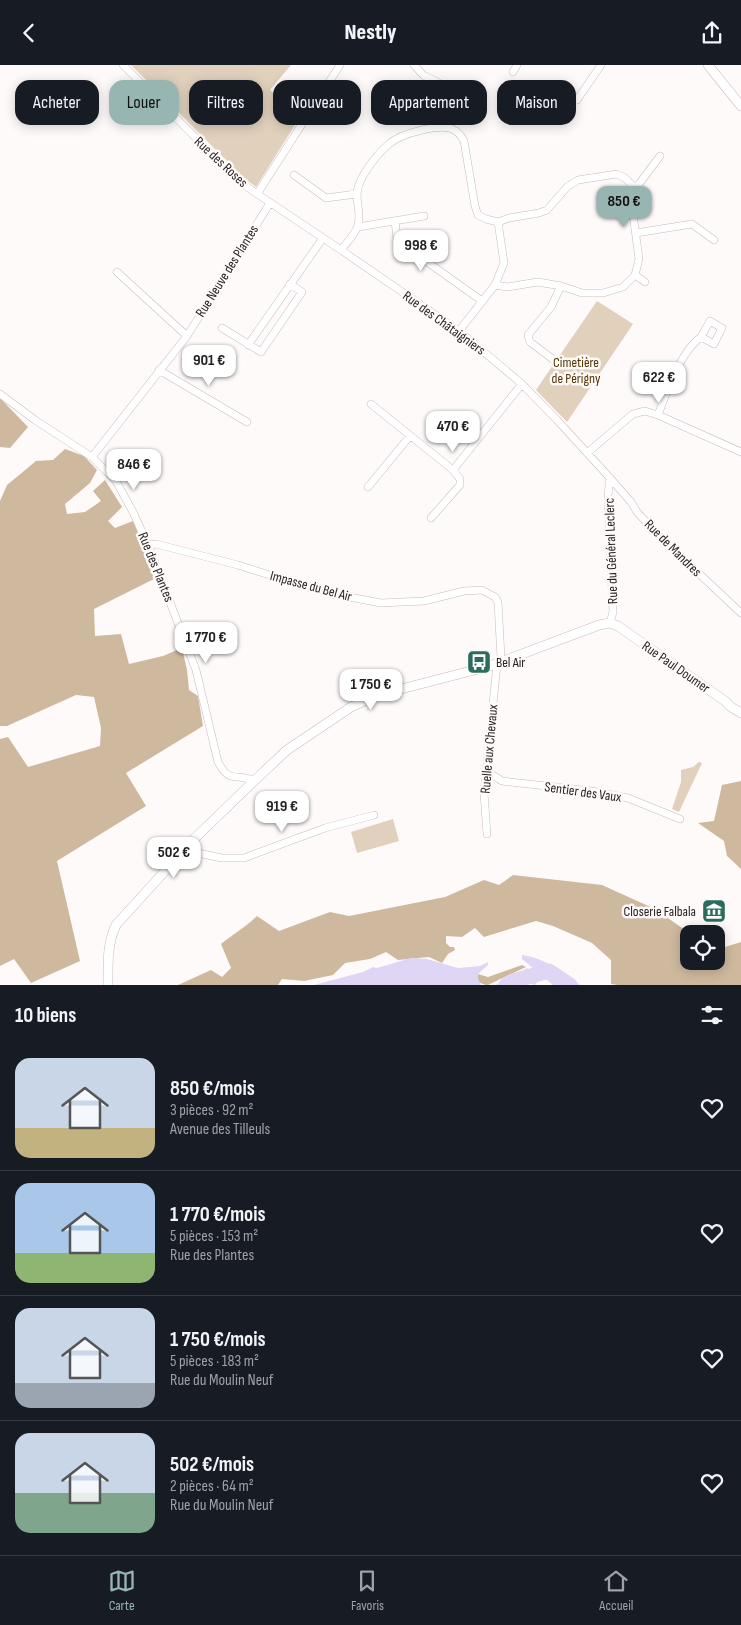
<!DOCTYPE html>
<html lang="fr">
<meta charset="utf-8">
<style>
body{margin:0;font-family:"Sofia Sans Condensed",sans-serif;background:#242831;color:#f1f3f6;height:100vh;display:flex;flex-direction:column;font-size:19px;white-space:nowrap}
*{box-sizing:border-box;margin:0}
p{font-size:16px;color:#9ea1a6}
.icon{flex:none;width:28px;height:28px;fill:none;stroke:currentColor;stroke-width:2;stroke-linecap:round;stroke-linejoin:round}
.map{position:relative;height:920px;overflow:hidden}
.drawer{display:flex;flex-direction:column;background:#171b24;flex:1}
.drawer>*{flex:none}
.hud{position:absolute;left:15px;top:15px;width:711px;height:45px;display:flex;gap:10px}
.buttons{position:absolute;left:680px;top:860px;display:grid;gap:10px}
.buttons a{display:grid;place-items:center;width:45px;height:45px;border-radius:10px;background:#171b24;box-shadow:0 2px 12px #0003;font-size:25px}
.price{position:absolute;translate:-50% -42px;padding:0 11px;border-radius:10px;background:#fff;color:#222;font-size:16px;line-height:32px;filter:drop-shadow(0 1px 2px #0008)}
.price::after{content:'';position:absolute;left:50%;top:30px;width:15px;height:11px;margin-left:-8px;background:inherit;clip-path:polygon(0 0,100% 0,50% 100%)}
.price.current{background:#98b6b1;color:#111}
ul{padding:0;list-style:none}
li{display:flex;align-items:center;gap:15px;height:125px;padding:0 15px}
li+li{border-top:1px solid #363941}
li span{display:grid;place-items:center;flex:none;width:140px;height:100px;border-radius:15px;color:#555}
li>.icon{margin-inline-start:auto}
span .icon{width:60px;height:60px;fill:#fffc;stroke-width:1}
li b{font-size:21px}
h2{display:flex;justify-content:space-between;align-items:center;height:60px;padding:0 15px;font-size:21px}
.pill{padding:0 18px;border-radius:15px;background:#171b24;box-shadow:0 2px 12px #0003;font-size:18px;line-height:45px}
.pill.current{background:#98b6b1;color:#111}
header{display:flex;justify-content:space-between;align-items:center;height:65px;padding:0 15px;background:#171b24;font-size:22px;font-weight:800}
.tabs{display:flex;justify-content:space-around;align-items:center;height:70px;border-top:1px solid #363941;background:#171b24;font-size:14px;color:#9ea1a6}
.tabs a{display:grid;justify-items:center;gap:2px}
.tabs .current{color:#98b6b1}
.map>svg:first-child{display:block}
.green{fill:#e0d0bc}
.forest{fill:#ceb99e}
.water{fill:#dfd6f5}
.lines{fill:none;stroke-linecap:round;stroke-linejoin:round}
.river{stroke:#dfd6f5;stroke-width:15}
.minor-casing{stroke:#cbbabc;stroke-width:8}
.tertiary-casing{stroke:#cbbabc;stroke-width:10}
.minor{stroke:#fff;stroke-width:7}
.tertiary{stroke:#fff;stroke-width:9}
.labels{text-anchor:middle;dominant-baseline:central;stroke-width:5;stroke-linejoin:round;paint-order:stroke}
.street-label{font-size:14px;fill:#282223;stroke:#fefafa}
.park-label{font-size:14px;fill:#503300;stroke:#fefafa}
.poi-label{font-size:14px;fill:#282223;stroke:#fefafa;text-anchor:start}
</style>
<header><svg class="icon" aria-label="back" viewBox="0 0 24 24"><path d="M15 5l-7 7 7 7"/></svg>Nestly<svg class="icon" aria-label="share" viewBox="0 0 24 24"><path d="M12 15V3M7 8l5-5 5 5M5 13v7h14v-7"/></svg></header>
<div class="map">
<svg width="741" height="920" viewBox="0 0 741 920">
<rect width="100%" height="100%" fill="#fefafa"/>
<path class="green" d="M131,0H291L270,25L300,52L256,122L245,114Z
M597,236L633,259L567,357L536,325Z
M699,697L702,698L679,747L672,744L681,717V705L693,702Z
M393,754L399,776L357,788L351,767Z"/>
<path class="forest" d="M0,333L28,362L10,383L0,382Z
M65,384L84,391L97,405L90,418L65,439L67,449L85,447L101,436L93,426L105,415L122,442L108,456L115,463L133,456L154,508V514L94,544L95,571L121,569L129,599L163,591L182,583L187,605L189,625L198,631L203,661L126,708L146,741L57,796L80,896L31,918L14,894L0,901V674L8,672L28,702L100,681L101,663L94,632L76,630L7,661H0V436L7,420L36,396L53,395Z
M741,716V804L727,791L724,776L698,758L714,756L722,720Z
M513,810L602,820L655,844L685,865L694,869H689V896H716V880L722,883L741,877V920H618L611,919V895L592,878L553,861L536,856L484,872L475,863L462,872L446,871V878L450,882H454L455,885L448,889L442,898L429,892L398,895L386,887L370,894L345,898L333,910L304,916L282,914L278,920H178L211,905L222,912L231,903L221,879C233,869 246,862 257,851L279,866L330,847L349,851L445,832L484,815L499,820Z
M522,900L526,902L488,920C480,920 473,912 468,906L488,912Z"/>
<path class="water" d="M522,890C545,893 563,907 580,920H553L522,894Z
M411,893L427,894L458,903L480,901L488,897V900L478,909V914L481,920H314L363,907L373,902L377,903Z
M527,903L540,913L535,920L528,918L527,920H496Z"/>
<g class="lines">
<path class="river" d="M506,920L513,916L549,906L570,920"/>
<defs>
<path id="minor" d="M123,0L241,118L341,185L459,266L522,319L557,355L610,413L631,437L637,447L660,472L741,548
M414,0L423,10L441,19
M513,7L517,0
M577,35L601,0
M294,110L326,133L356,129
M633,124L639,119L660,91
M257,129L340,0
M395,156L397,173L423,194L482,236
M358,162L424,151
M636,168L692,159L714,175
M341,185C347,177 356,169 358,160C362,144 352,131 361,115C366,104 379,87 389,79C400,69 441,57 454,65C459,67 461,71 464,76L475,141L478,150L486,154L498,157
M117,207L187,271
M635,210L645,217
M495,220L507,222L538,217L561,221L582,228H603L623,222L635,210L639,194L633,149L635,129L632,120L625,113L617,109L578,115L567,122L547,145L539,148L509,153L498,157
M222,263L261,287L302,227L290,219
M459,266L495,220L504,198L498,157
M248,280L323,173
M554,295L530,277L528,270L551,242L561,221
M159,305L247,357
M0,329L35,355L92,392L116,416L133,447L148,480L196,605L218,697C230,720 236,707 254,716
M371,339L453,405L522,319
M658,350C666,328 681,286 701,272L714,279L722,263L710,256L701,272
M587,388L633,349L645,346L658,350L741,387
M92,392L187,271L270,138
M610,413L608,430L613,547L610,558
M368,422L410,371
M431,453L460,420V414L453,405
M148,480L156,479L238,500L323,527L381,538L424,536L464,526L482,525L495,532L498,537L501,593L497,599L484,728L487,769
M486,706L502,716L592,726L628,733L680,754
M188,781L198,788L222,793H244L325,763L374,750"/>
<path id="tertiary" d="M708,0L741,41
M108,920C108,898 107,879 116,860L194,774L254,716L287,685L351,642L378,630L490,601L599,560L610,558L618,561L725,636L731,642L741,648"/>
</defs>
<use href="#minor" class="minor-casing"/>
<use href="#tertiary" class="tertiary-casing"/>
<use href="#minor" class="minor"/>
<use href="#tertiary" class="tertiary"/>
</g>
<defs>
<symbol id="bus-square" viewBox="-11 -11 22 22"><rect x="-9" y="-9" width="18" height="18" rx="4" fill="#2b6c5c" stroke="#fefafa"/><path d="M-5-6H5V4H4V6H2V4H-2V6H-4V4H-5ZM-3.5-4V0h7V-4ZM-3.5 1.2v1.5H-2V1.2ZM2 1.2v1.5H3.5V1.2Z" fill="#fff"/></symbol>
<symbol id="museum-square" viewBox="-11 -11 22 22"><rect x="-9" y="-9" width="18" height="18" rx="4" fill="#2b6c5c" stroke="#fefafa"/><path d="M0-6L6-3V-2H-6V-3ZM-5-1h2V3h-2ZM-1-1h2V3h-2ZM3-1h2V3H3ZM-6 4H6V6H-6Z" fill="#fff"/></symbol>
</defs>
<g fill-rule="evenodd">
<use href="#bus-square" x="465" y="583" width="28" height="28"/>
<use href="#museum-square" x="700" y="832" width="28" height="28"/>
</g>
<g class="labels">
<g class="street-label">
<text transform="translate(221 97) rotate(43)">Rue des Roses</text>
<text transform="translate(227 206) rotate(-58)">Rue Neuve des Plantes</text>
<text transform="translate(444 258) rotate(36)">Rue des Châtaigniers</text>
<text transform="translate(673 483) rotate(45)">Rue de Mandres</text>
<text transform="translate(611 486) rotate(-92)">Rue du Général Leclerc</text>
<text transform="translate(156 502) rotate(68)">Rue des Plantes</text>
<text transform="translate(311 521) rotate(15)">Impasse du Bel Air</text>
<text transform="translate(676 602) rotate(35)">Rue Paul Doumer</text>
<text transform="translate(489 684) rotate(-85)">Ruelle aux Chevaux</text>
<text transform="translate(583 727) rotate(8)">Sentier des Vaux</text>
</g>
<g class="park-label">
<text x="576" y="297">Cimetière<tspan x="576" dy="16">de Périgny</tspan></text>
</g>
<g class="poi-label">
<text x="496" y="597">Bel Air</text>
<text x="696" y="846" text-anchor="end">Closerie Falbala</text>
</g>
</g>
</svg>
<div class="buttons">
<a><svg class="icon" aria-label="locate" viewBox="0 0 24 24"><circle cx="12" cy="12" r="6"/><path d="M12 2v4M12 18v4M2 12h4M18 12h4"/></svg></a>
</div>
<b class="price current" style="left:624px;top:163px">850 €</b>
<b class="price" style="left:421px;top:207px">998 €</b>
<b class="price" style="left:209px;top:322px">901 €</b>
<b class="price" style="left:659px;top:339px">622 €</b>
<b class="price" style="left:453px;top:388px">470 €</b>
<b class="price" style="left:134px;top:426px">846 €</b>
<b class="price" style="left:206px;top:599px">1 770 €</b>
<b class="price" style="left:371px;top:646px">1 750 €</b>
<b class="price" style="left:282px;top:768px">919 €</b>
<b class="price" style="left:174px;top:814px">502 €</b>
<div class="hud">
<a class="pill">Acheter</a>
<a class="pill current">Louer</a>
<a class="pill">Filtres</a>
<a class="pill">Nouveau</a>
<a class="pill">Appartement</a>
<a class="pill">Maison</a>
</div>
</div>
<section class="drawer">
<h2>10 biens<svg class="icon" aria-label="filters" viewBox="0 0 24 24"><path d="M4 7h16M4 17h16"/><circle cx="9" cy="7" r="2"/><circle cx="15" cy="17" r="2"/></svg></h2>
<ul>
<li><span style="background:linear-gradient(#c9d6e8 70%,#c2b280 0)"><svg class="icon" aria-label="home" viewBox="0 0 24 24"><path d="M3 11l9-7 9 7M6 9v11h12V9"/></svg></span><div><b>850 €/mois</b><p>3 pièces · 92 m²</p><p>Avenue des Tilleuls</p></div><svg class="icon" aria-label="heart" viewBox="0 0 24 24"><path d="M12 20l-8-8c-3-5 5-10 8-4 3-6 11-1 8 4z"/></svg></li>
<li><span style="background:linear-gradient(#a9c7e8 70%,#8fb573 0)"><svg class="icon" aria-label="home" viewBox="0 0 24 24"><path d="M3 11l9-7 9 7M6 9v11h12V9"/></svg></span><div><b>1 770 €/mois</b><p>5 pièces · 153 m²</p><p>Rue des Plantes</p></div><svg class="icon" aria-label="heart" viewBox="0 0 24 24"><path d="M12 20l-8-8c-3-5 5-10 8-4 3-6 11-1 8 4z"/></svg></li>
<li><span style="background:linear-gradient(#c9d6e8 75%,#9aa5b1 0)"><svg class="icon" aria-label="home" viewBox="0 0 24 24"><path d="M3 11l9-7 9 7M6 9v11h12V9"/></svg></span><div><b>1 750 €/mois</b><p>5 pièces · 183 m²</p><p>Rue du Moulin Neuf</p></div><svg class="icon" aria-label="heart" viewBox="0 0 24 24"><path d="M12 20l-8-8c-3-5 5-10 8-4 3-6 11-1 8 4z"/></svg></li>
<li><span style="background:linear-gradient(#c9d6e8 60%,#7fa58c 0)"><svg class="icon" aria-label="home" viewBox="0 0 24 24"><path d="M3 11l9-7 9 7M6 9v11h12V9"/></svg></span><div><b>502 €/mois</b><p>2 pièces · 64 m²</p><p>Rue du Moulin Neuf</p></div><svg class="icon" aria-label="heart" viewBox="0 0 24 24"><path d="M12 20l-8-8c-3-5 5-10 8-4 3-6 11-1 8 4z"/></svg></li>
</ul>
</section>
<nav class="tabs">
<a class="current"><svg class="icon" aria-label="map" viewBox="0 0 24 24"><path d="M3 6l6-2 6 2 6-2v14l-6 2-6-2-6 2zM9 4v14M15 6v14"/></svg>Carte</a>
<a><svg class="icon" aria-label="saved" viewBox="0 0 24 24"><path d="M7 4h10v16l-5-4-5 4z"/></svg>Favoris</a>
<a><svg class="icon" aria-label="home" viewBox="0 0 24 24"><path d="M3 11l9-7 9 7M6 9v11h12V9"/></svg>Accueil</a>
</nav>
